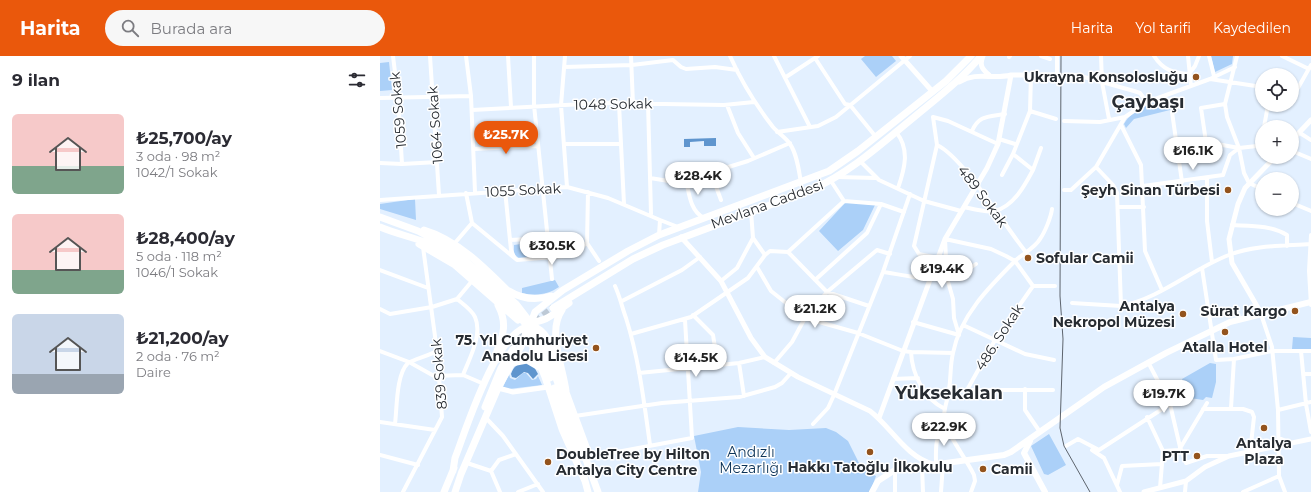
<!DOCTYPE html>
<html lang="tr">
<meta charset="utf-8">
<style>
body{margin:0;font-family:Montserrat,sans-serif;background:#f7f7f7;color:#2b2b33;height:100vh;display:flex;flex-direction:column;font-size:15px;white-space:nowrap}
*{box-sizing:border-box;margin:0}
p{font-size:13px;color:#7c7c81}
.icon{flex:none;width:22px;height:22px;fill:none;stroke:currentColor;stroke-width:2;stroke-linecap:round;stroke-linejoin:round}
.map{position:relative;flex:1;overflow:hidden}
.details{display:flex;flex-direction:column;background:#fff;width:380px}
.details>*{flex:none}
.controls{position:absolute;left:875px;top:12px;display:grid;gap:8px}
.controls a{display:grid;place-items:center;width:44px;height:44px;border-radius:50%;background:#fff;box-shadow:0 1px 3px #0004;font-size:20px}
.price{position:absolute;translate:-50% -34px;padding:0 9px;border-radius:14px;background:#fff;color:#222;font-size:13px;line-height:26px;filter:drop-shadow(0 1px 2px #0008)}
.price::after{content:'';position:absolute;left:50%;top:24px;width:12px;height:9px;margin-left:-6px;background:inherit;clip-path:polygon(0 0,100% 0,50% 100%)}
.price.active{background:#ea580c;color:#fff}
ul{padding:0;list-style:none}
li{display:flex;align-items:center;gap:12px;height:100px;padding:0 12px}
li span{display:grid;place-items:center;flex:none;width:112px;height:80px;border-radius:6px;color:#555}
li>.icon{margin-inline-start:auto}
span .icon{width:48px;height:48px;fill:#fffc;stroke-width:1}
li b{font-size:17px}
h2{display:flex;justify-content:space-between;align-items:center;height:48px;padding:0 12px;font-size:17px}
header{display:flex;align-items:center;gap:24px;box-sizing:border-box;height:56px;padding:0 20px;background:#ea580c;color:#fff}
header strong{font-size:19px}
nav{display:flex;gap:22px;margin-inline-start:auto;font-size:14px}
.search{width:280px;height:36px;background:#f7f7f7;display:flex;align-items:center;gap:10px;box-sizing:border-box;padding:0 14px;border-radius:22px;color:#7c7c81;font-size:15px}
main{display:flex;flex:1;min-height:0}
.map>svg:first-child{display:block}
.green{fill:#abd0f8}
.water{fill:#5f95ce}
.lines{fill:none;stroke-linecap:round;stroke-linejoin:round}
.primary-tunnel{stroke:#bdc9d6;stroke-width:7;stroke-dasharray:7 3.5;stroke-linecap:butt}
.minor{stroke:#fff;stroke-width:4}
.tertiary{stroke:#fff;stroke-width:5}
.secondary{stroke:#fff;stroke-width:6}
.primary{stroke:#fff;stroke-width:7}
.tram{stroke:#5d646d;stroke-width:1}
.poi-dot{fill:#93531d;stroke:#fff;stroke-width:1.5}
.labels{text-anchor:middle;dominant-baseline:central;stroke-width:3;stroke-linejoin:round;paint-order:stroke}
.poi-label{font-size:14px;font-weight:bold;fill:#272c32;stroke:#fff;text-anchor:end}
.street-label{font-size:14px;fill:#272c32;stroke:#fff}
.park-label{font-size:14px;fill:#0b3358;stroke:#fff}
.district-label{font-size:18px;font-weight:bold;fill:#272c32;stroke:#fff}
</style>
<header>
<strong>Harita</strong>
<div class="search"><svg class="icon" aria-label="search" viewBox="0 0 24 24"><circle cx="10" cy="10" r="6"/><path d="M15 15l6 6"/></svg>Burada ara</div>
<nav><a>Harita</a><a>Yol tarifi</a><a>Kaydedilen</a></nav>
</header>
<main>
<section class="details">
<h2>9 ilan<svg class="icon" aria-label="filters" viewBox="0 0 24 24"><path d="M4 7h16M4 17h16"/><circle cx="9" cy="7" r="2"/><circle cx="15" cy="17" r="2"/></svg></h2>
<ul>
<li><span style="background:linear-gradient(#f6c9c9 65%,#7fa58c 0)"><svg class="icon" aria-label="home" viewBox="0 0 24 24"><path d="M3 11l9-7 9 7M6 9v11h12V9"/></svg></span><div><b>₺25,700/ay</b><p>3 oda · 98 m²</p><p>1042/1 Sokak</p></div></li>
<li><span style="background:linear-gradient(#f6c9c9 70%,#7fa58c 0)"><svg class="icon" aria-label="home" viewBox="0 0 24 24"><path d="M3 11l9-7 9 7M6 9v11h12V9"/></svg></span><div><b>₺28,400/ay</b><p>5 oda · 118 m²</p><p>1046/1 Sokak</p></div></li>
<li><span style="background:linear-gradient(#c9d6e8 75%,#9aa5b1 0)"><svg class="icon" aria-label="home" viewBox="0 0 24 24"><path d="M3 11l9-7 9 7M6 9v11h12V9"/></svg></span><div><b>₺21,200/ay</b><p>2 oda · 76 m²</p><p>Daire</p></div></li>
</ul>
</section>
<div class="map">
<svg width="931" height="436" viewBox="0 0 931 436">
<rect width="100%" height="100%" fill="#e3f0ff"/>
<path class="green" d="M485,0H512L516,5L496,21L481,3Z
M831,0H853L852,8L835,16Z
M9,6L12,34L0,35V7Z
M788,43L790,54L754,63L746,72L744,68C753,52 772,48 788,43Z
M35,143L36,164L0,153V148Z
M466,146L495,149L483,174L458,195L439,175Z
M162,185L164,188C165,193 166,197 162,201L140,203L134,198V189Z
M175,224L179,231C167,239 156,240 142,237V232Z
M913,281L931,282V294L912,293Z
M830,307L836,308V326L832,342L826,341L823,344L810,342L802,323Z
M143,317H146L152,324L156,323L158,320L162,329L129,333L123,331L129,318L130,322L135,324Z
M358,371L409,374L446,372L456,376L468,385L482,413L496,420L490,436H318L321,416L314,380Z
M669,378L686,409L668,419L664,418L651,390Z"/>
<path class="water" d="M336,82V90H324V85L310,86V91H304V83Z
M145,307L153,309L158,318L153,323L148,317L144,316L136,322L132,321L131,318C134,310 137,308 145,307Z"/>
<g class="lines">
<path class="primary-tunnel" d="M155,266L173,252
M130,290L140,276"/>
<path class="minor" d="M13,0L18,41L22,108
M50,0L59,139
M86,0L91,40L95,136
M128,0L131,51
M154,0V49L172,223
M185,0L181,49L187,131
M251,0L253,48
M350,0C362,27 375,48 393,71C398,77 406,82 410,88C417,98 419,115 421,127
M394,0L430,71
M661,0L670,3
M721,0L722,26L729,63
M774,0C783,14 793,17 809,18L815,10L819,0
M808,0L811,30
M829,0L834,20
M857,0L845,48L847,61L859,92L864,117L869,127L882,133
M902,0L929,13
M629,1L630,0
M435,2L465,48L470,49L496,81
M184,11L252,9L293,4L301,11L306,13L335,11L357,14
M676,19H697L754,35L760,37L767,46
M677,19V0
M406,21L438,0
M830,23L855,11
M912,35L918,32L931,9
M0,42L91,40
M268,47L271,158
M239,48L244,148
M845,48L821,52L826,86L859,92L877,90L882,76
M347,49L358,77L374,102
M92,54L223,47L344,49L374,46
M650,55L676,63
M792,56L802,126
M684,65L720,66L745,61
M741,69L761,109L765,195L782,234
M884,71L888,49
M592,75C599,59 608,61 625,58
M397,76L438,70L456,61L530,0
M516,76C530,93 525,112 518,132
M920,77L931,84
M619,83L635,88
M184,88H241
M557,89C583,101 625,170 645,195
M94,93L158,90
M912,95L931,103
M480,105L499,124L544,145L581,155
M0,107L22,108L58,106
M716,111L733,129L737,137L741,250C781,242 812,213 849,199C874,189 904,190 931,188
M653,114L661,92
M331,117L341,144
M622,119L633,98
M457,121L496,122
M270,122L295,126L306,124L368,105L410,87
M827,122V165L832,206
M306,124C309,137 310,155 324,162
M763,130L843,119L850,99L859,92
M125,134L131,194L134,201
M684,134H691L716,111L745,61L767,46L830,23L882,31
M208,136L207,187L219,205
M86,137L92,167L137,204L186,200L207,187
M0,144L187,131L228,142L280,164
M464,145L501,148L524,156
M912,147L931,155
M584,151C593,153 607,157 615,155C634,150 645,129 653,114L633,98L650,55L651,19
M738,151H764
M371,155L373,182L385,199
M852,169C870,170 891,169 907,179V190
M279,179L280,164L298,171
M130,184L168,182
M74,188L92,167
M408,196L447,236L489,250
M558,202L539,198L534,190L557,89L553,61L568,65L618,88
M377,211L391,235L425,262L478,277L523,295L531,296C532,318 544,343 565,353
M822,212L836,304L854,303L851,352
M0,214L48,232
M503,216C540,221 564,232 596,208
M435,224L487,177L501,148
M341,225L357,212L373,182
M235,230C240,241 242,251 246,262C259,303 264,346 270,389
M77,243C83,248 92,254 95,261C103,279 89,303 83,319
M242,245L302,214L320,201
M692,247L741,250
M931,249L929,215L931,179
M0,253L10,258L52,251L77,243L92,225
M881,258L892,291L898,354L899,420L905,436
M313,259L333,279L338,310
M533,266L579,279
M583,269L645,298L674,304
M251,278L311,261L368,222L385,199L390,195L408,196L464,145L451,125
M579,279L574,262L573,243L567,222L565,183L611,193L626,200L635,205L653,230H675
M0,295L29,306L54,320L83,319L104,328
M921,295L926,348L931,376
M531,296L573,297
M854,303L892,295H931
M768,306L790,348L800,391L806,407L827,400H848
M359,307L364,340
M394,307L412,286L425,262L447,236L497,194L510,198
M259,317L359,307L385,301
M923,318H931
M513,323L538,322
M645,333V354L660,376
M587,334L615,284L653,230
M569,336L587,334H673
M823,353H863L872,356L874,361L870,397
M898,354L931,346
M195,360L282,347L359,341L395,331L402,327L411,317
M105,361L123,380L163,436
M767,361L783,395L780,432
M0,366L55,374
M15,368C17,353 16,318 28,307C32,304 50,299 57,295
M433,368L448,352L454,339L503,216L530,138
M899,382L911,387
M686,390L698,383L719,394L790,348
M712,394L724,402L740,436
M783,395L799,394L827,347
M0,399L38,409
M210,401L312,382L305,264
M87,407L111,415
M556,409C556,393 554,381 566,370
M542,410L543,436
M515,414V436
M737,429L742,410L782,408
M23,436L62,361L57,295L43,191
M120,436L111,415L119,404L136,398
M138,436L158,428
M561,436L563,408
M591,436L595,425L594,419C587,404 571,384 566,369C561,356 568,346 569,333C571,322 570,309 573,297C580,260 609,231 635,205C642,198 655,192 660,183C665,176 671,161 672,153
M805,436L806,425
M863,436L899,420"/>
<path class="tertiary" d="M521,0L552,35
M603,0C599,9 602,13 609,19
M579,26C598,15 612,24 631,19H676
M912,84L931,64
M301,181L341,225L371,282L385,301L418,321L490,355C511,371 526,401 553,408
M881,257L852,207L849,183L858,148L865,132L895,101
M118,332L133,336L168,331
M499,362L565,183L607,112L618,88L631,19
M764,436L806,425L825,411L849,400L931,383"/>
<path class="secondary" d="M650,385L644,397L665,436
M492,436L498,425L515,414L624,399L631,396L724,331L786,297L850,266L931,246"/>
<path class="primary" d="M0,161L38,175L70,192L136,248L153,270L166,295L218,436
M0,171C16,178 37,182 52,189C80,203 131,246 148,272C158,288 164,305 170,322
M44,174C78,184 106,213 130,237
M39,188L75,209L138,264
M129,235C142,243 155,245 171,240
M173,252L253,203L283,189L433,133C471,116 501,88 533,62C557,42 581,24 601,0
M182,254C167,275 183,311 186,335
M148,266C167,267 175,256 189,247
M117,295C124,278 127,266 118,249
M131,307L147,304L159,311
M184,331L208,396
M174,332L196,394
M105,351L121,312L133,293
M73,415L75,402C84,380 122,255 157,272C172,280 176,306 181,321
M81,418L118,332L144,285L147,271
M204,421L208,436
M205,425L182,373L165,321L151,287V267L155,256L183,234L248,195L279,179L449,115L478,95L566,25L591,0
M64,436L74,412
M75,436L82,415"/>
<path class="tram" d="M681,0L680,240L683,283L680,372L684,390L710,436"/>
</g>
<g class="poi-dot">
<circle cx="816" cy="21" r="4"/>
<circle cx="848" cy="134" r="4"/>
<circle cx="648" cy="202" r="4"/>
<circle cx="915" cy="255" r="4"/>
<circle cx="803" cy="258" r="4"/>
<circle cx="845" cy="276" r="4"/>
<circle cx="216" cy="292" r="4"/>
<circle cx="884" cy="372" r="4"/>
<circle cx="490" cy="396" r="4"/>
<circle cx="817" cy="400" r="4"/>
<circle cx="168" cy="406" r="4"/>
<circle cx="603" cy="413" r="4"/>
</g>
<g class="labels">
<g class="poi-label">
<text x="808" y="21">Ukrayna Konsolosluğu</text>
<text x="840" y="134">Şeyh Sinan Türbesi</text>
<text x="656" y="202" text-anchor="start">Sofular Camii</text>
<text x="795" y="250">Antalya<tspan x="795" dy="16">Nekropol Müzesi</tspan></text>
<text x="907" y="255">Sürat Kargo</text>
<text x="208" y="284">75. Yıl Cumhuriyet<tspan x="208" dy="16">Anadolu Lisesi</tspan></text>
<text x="845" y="291" text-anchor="middle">Atalla Hotel</text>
<text x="884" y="387" text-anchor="middle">Antalya<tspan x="884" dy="16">Plaza</tspan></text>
<text x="176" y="398" text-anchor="start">DoubleTree by Hilton<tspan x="176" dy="16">Antalya City Centre</tspan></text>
<text x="809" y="400">PTT</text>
<text x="490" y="411" text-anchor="middle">Hakkı Tatoğlu İlkokulu</text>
<text x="611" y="413" text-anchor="start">Camii</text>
</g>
<g class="street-label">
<text transform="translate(233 48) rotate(-1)">1048 Sokak</text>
<text transform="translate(18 54) rotate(-95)">1059 Sokak</text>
<text transform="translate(55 69) rotate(-94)">1064 Sokak</text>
<text transform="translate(143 134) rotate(-3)">1055 Sokak</text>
<text transform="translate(603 140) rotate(53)">489 Sokak</text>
<text transform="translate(387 148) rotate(-20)">Mevlana Caddesi</text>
<text transform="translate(619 281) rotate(-57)">486. Sokak</text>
<text transform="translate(59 318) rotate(-95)">839 Sokak</text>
</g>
<g class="park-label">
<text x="371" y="396">Andızlı<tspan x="371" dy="16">Mezarlığı</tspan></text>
</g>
<g class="district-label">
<text x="768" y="46">Çaybaşı</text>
<text x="569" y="337">Yüksekalan</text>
</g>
</g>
</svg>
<div class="controls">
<a><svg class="icon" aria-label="locate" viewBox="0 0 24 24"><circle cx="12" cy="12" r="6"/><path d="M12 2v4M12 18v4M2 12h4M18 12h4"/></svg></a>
<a>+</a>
<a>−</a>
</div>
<b class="price active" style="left:126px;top:99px">₺25.7K</b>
<b class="price" style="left:813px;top:115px">₺16.1K</b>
<b class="price" style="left:318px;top:140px">₺28.4K</b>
<b class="price" style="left:172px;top:210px">₺30.5K</b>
<b class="price" style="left:562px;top:233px">₺19.4K</b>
<b class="price" style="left:435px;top:273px">₺21.2K</b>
<b class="price" style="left:316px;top:322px">₺14.5K</b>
<b class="price" style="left:784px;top:358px">₺19.7K</b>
<b class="price" style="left:564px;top:391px">₺22.9K</b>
</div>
</main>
